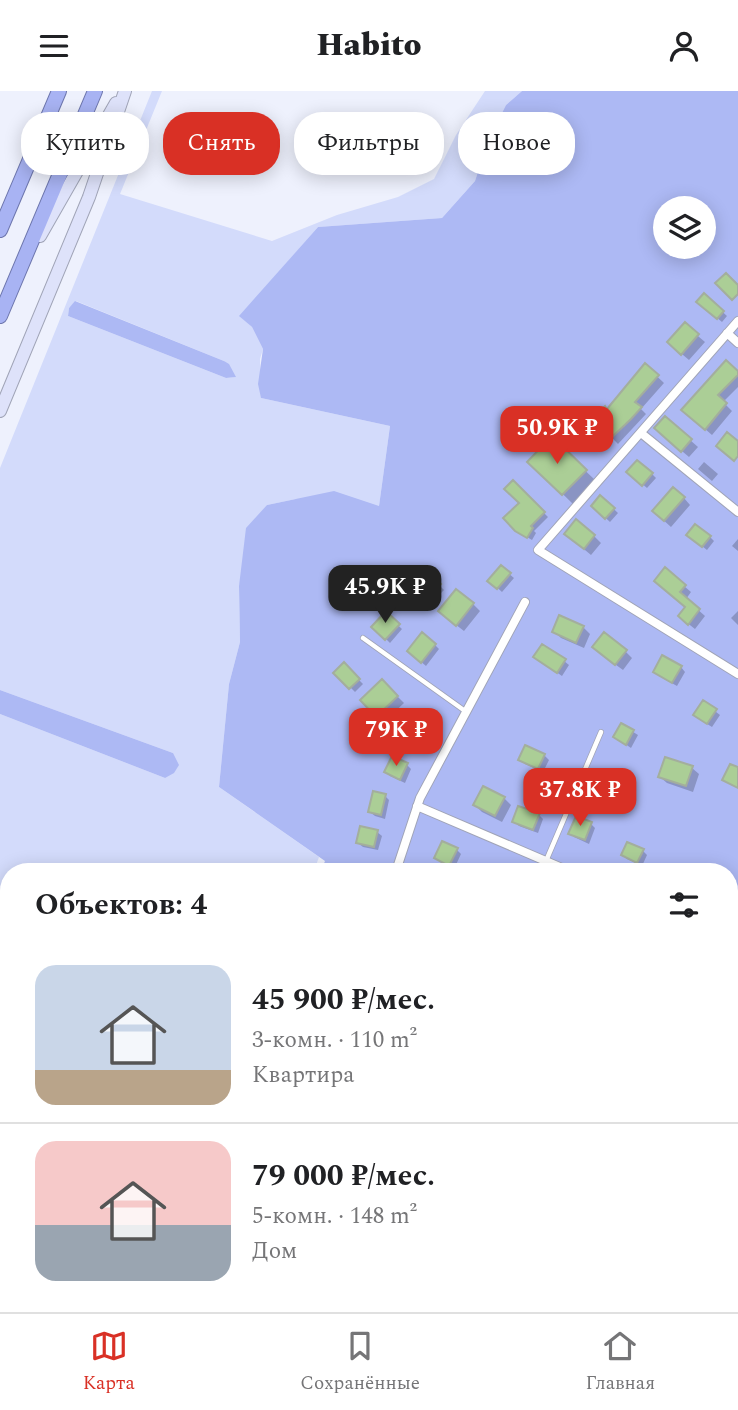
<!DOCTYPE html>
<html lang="ru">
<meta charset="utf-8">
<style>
body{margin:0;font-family:Spectral,serif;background:#f2f2f2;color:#202124;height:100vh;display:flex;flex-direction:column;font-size:26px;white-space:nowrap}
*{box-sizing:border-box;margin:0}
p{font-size:23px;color:#757577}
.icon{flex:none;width:38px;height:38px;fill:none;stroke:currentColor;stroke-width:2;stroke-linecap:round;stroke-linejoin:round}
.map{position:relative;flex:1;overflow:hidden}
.details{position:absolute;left:0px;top:772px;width:738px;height:450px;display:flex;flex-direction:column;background:#fff;border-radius:28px 28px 0 0;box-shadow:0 4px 18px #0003}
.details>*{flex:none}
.hud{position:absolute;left:21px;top:21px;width:696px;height:63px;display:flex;gap:14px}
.fabs{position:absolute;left:653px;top:105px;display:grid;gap:14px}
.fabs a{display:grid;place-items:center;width:63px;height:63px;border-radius:50%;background:#fff;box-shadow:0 4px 18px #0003;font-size:35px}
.price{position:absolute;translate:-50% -60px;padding:0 16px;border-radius:14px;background:#d93025;color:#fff;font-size:23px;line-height:46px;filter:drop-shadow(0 2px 4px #0008)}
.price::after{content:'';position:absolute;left:50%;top:42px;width:21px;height:16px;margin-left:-10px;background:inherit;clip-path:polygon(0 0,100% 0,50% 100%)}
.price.current{background:#222;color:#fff}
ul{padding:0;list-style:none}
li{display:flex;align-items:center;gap:21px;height:175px;padding:0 35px}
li+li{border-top:2px solid #e0e0e0}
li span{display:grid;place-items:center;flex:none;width:196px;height:140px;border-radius:21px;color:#555}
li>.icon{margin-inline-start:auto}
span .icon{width:84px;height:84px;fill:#fffc;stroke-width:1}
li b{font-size:30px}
h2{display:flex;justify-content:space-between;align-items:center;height:84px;padding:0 35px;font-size:30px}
.chip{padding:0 24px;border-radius:28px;background:#fff;box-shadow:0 4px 18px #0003;font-size:24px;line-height:63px}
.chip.current{background:#d93025;color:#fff}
header{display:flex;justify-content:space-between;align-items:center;height:91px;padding:0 35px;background:#fff;font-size:32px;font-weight:800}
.tab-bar{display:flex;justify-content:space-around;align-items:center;height:98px;border-top:2px solid #e0e0e0;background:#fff;font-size:19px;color:#757577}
.tab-bar a{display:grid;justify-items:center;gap:4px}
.tab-bar .current{color:#d93025}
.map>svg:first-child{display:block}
.built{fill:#e2e7fd}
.green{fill:#d3dbfb;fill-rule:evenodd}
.forest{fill:#adb9f4;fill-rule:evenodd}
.shadow{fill:#0003}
.building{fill:#abce96;stroke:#a3ae9d;stroke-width:2}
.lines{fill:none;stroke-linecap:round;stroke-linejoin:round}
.service-casing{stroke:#a0a4b7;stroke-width:6}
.minor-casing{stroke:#a0a4b7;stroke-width:10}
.secondary-casing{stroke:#a0a4b7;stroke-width:14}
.trunk-casing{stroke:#6d76ad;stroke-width:16}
.service{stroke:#fff;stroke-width:4.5}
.minor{stroke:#fff;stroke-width:8}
.secondary{stroke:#dee2fa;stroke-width:12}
.trunk{stroke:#a8b3f3;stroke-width:14}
</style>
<header><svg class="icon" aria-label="menu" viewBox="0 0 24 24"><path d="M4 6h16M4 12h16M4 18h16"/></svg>Habito<svg class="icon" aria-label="person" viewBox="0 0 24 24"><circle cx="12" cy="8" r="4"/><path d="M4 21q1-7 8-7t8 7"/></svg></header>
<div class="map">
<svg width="738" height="1221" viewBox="0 0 738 1221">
<rect width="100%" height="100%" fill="#eef1fd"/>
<path class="built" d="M0,795L9,798V1095L0,1091Z"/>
<path class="green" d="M152,0H162L120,103L272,150L337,124L398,106L434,88L456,44L485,0H522L506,14L488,50L475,90L442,127L318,136L240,225L252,236L263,258L260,268L261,307L390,335L379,415L296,408L267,414L239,495L240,551L229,593L219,696L319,766L314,780H9V798L0,795V623L165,687L173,662L0,599V377ZM76,210L224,270L235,286L226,287L68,225L69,217Z"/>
<path class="forest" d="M522,0H738V1221H250L242,1213H730V780H321L325,770L219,696L229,593L240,551L239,495L246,437L267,414L334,400L379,415L390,335L261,307L258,293L263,258L252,236L239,225L318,136L442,127L475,90L488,50L506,14ZM665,117H704V156H665Z
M75,210L224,270L229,273L236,286L226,287L68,225L69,217Z
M0,599L173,662L179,674L174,682L165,687L0,623Z"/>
<path class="shadow" d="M704,204L727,225L722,231L703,215Z
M685,234L705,251L689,269L676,258Z
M645,274L664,292L641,318L646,323L618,353L594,328L607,320Z
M738,283V296L723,311L732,320L712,344L690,325Z
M665,327L698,356L689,366L663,344Z
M552,348L595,389L573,413L530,371Z
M704,371L718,383L712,390L698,378Z
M652,383L656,387L647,397L633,385Z
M513,391L548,426L534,440L536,442L532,449L522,443V412Z
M601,406L618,422L610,431L593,415Z
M684,407L690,414L671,436L661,427Z
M594,445L601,452L591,464L573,449Z
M710,446L714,450L707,459L693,448Z
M738,448V460L732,455Z
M501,476L514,487L502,501L490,490Z
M665,479L691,501L686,508L705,525L695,538L686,531L687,517Z
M428,483L444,499L432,511L416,495Z
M473,513L480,520L464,540L447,527Z
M738,520V534L731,527Z
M386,523L402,538L390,552L374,536Z
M583,536L590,543L584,557L561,547L554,540Z
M435,554L439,558L426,575L413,564Z
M625,560L632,567L623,579L601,563Z
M540,570H564L569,574L562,585Z
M344,574L363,593L355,601L336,582Z
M681,576L685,581L677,595L659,585L655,581Z
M382,590L404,612L384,631L362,609Z
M703,611L720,624L712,636L699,628Z
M431,633L438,640L431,656L412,647L405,640Z
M622,634L638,644L631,657L615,646Z
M544,664L549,669L543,681L525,673L520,668Z
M407,674L411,678L405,692L390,685L386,681Z
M692,677L699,683L693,701L667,692L660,686Z
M385,705L389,709L385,728L375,725L370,721Z
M504,707L511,714L502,731L482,721L475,714Z
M539,724L543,728L538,742L519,735L514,730Z
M591,733L595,737L589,753L574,746L570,742Z
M377,741L382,745L378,759L363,756L358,752Z
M457,759L461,763L454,778L440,771L436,767Z
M643,760L647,764L642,775L627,768L623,764Z
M730,802L736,808L730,820Z
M732,884L738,887V918L730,914V888Z
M3,1196L9,1197V1213H28L26,1221L4,1217L0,1213Z
M78,1213H112L100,1219L99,1221H79L76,1218Z
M114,1213H128L119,1218Z
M306,1213L322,1214L329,1221H304Z
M426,1213H459L457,1221H436Z
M494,1213H510L521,1221H488Z
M590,1213H618L614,1221H606Z
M635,1213H643L658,1221H631Z
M209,1217L255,1219L257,1221H208Z"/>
<path class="building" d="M726,182L738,194V203L732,209L715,192Z
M704,202L724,220L717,228L696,211Z
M685,231L699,243L681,264L667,251Z
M726,269L738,280V284L718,304L727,312L705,339L681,319Z
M645,272L659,284L635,311L642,316L631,328L610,348L591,328L605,315L607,318Z
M665,325L692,348L681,361L654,337Z
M727,341L738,350V365L734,370L716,355Z
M552,345L587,379L562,404L527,371Z
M637,369L653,382L642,395L626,381Z
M513,389L545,421L531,435L533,437L527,447L515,440L503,427L519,412L504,398Z
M673,396L685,406L664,430L652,420Z
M600,404L615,417L605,428L591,415Z
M576,428L595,444L584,458L564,443Z
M695,433L711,445L702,456L686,444Z
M501,474L511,482L497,498L487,490Z
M665,476L686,494L680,501L700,518L688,534L678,525L685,516L654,490Z
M428,481L441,493L426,508L414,495Z
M456,498L474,512L456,535L438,520Z
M386,520L400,533L385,549L371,536Z
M559,524L584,535L576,552L552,541Z
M422,541L436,553L421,572L407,560Z
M604,541L627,559L615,574L592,556Z
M542,553L566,568L557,582L533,566Z
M662,564L682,575L672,592L653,581Z
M344,571L360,588L349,598L333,582Z
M382,588L398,605L376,626L360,609Z
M703,609L717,618L707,633L693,624Z
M412,622L432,632L423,650L403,640Z
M621,632L634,639L626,654L613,646Z
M525,654L545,663L538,678L518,669Z
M392,665L408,672L400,689L384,681Z
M665,666L693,675L686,695L658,686Z
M730,673L738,676V697L722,689Z
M483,695L505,706L495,725L473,714Z
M373,700L386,703L381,724L368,721Z
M518,715L540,722L533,739L512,731Z
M576,725L592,731L585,749L568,743Z
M360,735L378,739L374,756L356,752Z
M442,750L458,757L449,775L434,767Z
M627,751L644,758L637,772L621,764Z
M0,851L9,854V1010L0,1007Z
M730,881L738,885V915L730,911Z"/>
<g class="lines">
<defs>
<path id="service" d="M363,547L465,620
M546,770L601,641
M0,836L9,839
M0,1016L9,1019
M0,1069L9,1072
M0,1108L9,1106"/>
<path id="minor" d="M738,230L538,459L738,583
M727,242L738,252
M641,342L738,421
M417,715L569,780
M396,780L420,707L525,511
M730,851L738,854
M730,1078L738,1050
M687,1221L690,1213"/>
<path id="secondary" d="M40,145L116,12
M0,320L89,106L125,0"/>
<path id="trunk" d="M0,139L59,0
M0,225L95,0"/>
</defs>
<use href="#service" class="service-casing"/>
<use href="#minor" class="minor-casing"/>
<use href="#secondary" class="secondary-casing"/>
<use href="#trunk" class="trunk-casing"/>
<use href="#service" class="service"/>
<use href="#minor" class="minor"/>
<use href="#secondary" class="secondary"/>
<use href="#trunk" class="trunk"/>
</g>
</svg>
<div class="fabs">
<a><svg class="icon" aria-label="layers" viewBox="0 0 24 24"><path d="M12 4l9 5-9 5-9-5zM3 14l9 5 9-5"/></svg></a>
</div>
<b class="price" style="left:557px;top:375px">50.9K ₽</b>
<b class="price current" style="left:385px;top:534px">45.9K ₽</b>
<b class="price" style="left:396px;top:677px">79K ₽</b>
<b class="price" style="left:580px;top:737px">37.8K ₽</b>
<div class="hud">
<a class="chip">Купить</a>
<a class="chip current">Снять</a>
<a class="chip">Фильтры</a>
<a class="chip">Новое</a>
</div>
<section class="details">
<h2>Объектов: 4<svg class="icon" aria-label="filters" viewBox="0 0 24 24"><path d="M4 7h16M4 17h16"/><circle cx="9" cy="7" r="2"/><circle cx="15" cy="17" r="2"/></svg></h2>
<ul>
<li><span style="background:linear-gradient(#c9d6e8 75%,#b9a48a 0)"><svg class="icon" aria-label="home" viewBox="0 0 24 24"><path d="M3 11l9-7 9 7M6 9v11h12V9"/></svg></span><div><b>45 900 ₽/мес.</b><p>3-комн. · 110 m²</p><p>Квартира</p></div></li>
<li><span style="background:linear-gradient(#f6c9c9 60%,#9aa5b1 0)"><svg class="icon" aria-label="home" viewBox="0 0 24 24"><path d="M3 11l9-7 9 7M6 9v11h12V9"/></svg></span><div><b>79 000 ₽/мес.</b><p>5-комн. · 148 m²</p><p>Дом</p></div></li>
</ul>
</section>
</div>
<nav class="tab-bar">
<a class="current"><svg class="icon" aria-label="map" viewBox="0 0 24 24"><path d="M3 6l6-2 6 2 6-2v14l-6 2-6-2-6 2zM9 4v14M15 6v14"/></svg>Карта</a>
<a><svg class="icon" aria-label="saved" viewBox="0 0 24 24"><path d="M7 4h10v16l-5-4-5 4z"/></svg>Сохранённые</a>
<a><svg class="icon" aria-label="home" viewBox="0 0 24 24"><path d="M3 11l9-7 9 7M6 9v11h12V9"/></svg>Главная</a>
</nav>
